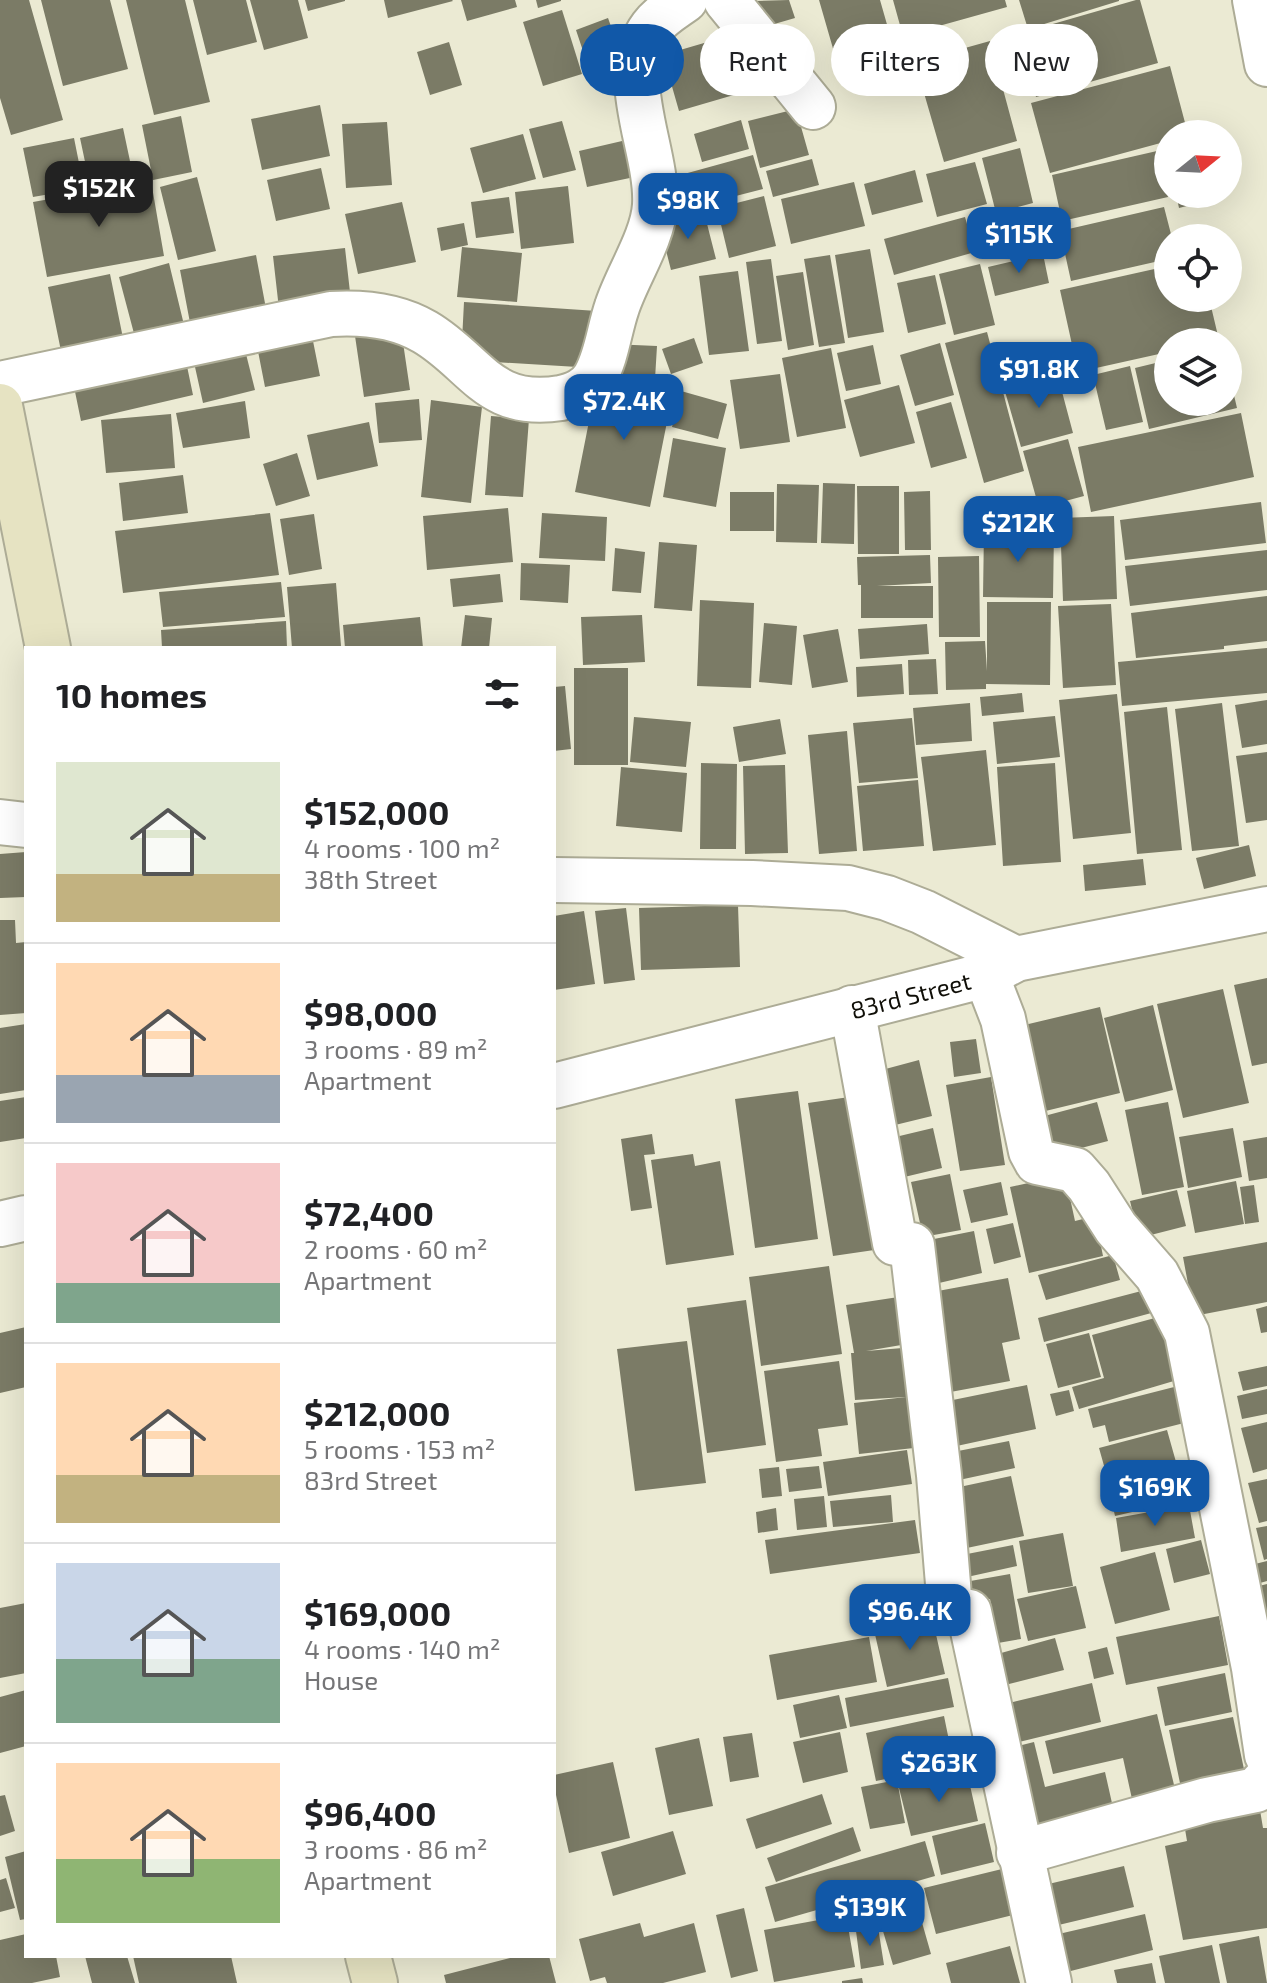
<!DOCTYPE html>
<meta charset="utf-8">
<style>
body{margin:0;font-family:"Exo 2",sans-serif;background:#f2f2f2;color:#202124;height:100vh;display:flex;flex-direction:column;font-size:30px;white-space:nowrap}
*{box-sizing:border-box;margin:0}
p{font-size:26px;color:#757577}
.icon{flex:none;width:44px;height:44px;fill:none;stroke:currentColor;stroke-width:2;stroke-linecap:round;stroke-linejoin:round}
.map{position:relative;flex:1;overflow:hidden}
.panel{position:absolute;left:24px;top:646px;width:532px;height:1312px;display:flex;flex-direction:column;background:#fff;border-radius:0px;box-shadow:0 8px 32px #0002}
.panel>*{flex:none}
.banner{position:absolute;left:580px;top:24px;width:566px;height:72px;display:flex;gap:16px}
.needle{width:52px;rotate:72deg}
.fabs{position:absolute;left:1154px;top:120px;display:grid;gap:16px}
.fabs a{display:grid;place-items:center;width:88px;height:88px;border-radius:50%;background:#fff;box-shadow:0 8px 32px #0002;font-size:40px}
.price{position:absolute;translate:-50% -68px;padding:0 18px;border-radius:16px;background:#1158a8;color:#fff;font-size:26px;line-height:52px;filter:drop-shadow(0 2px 4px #0008)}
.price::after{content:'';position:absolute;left:50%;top:48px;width:24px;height:18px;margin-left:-12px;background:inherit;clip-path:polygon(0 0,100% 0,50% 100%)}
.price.active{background:#222;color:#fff}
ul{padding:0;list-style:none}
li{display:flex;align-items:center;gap:24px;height:200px;padding:0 32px}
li+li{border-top:2px solid #e0e0e0}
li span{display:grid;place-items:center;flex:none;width:224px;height:160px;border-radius:0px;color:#555}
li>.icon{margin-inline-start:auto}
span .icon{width:96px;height:96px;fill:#fffc;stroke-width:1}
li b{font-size:34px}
h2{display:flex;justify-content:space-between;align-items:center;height:96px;padding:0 32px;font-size:34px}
.pill{padding:0 28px;border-radius:36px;background:#fff;box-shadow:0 8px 32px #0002;font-size:28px;line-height:72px}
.pill.active{background:#1158a8;color:#fff}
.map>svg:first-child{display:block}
.building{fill:#7b7b66}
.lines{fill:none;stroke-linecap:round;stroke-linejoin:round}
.street-casing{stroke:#adac96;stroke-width:48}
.secondary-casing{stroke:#adac96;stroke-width:48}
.street{stroke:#fff;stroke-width:44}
.secondary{stroke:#e6e3c2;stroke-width:44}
.labels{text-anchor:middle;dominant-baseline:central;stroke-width:6;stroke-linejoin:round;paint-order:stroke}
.street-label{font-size:24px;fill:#0f0e07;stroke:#fff}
</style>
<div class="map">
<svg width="1267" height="1983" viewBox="0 0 1267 1983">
<rect width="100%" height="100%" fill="#ebead3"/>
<path class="building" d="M0,0H29L63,120L11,135L0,98Z
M41,0H110L128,69L63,86Z
M126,0H185L210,102L154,115Z
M193,0H246L257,42L207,55Z
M250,0H298L308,38L264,50Z
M305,0H345V1L308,11Z
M384,0H452L453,1L388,18Z
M461,0H515L517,7L467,21Z
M536,0H561V1L538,8Z
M789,0L795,18L764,27L756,1Z
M819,0H880L890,35L834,52Z
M893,0H1005L1007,7L903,36Z
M1019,0H1119V1L1028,29Z
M1136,0H1140L1158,63L1036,97L1018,34Z
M562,10L582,74L543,86L523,22Z
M608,18L623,60L590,72L576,30Z
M728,36L744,92L679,111L663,55Z
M990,41L1017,141L944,162L915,62Z
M449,42L462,85L430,95L417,52Z
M1170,66L1188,134H1168V141L1050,173L1031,103Z
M320,105L330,156L262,170L251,119Z
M796,109L809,155L760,168L748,121Z
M181,116L192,172L153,180L142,125Z
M741,120L749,149L702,162L694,134Z
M562,121L576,170L543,178L529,129Z
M387,122L392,185L346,188L342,124Z
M123,128L134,180L91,190L80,138Z
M523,134L536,179L483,193L470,148Z
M74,138L84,188L33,197L23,148Z
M635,138L644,175L587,187L579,151Z
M1020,148L1033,203L996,213L982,158Z
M1157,151L1168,197L1062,221L1052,175Z
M753,155L763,189L693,207L684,174Z
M812,159L819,185L773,197L766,171Z
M975,162L987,204L937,217L926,174Z
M321,168L330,209L276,221L267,180Z
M915,170L923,202L872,215L864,184Z
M197,177L216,251L178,260L160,187Z
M151,181L164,256L47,277L33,202Z
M854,182L865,226L791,244L781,199Z
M568,186L574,243L521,249L515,192Z
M1176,194H1208L1210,200L1179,208Z
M764,196L776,246L729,258L717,208Z
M509,197L514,233L476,238L471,202Z
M402,202L416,262L358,274L345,214Z
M1164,207L1172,238H1168V259L1071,281L1060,231Z
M1035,211L1043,243L983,258L974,227Z
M704,212L716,259L671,270L659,223Z
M965,217L975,252L894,275L884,239Z
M464,223L468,245L441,251L437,228Z
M462,247L522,253L517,302L457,297Z
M345,248L351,301L279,309L273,256Z
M870,249L884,332L848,338L835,255Z
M1043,254L1049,283L995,296L988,267Z
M256,255L267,314L191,328L180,270Z
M830,255L845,343L819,347L804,259Z
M771,259L782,341L757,344L746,262Z
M169,263L185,329L136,341L119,277Z
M980,264L995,325L954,335L939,274Z
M1168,266V298H1209L1219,340L1168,342V352L1078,372L1060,290Z
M738,271L749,351L709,355L699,276Z
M803,272L814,345L788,350L776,276Z
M110,274L124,343L62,356L48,287Z
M935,275L946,324L908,333L897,283Z
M464,302L597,311L594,368L461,360Z
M401,329L410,390L364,397L355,336Z
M311,331L320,376L265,387L256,341Z
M987,332L1024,471L984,483L945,343Z
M694,338L703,363L671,374L662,349Z
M940,343L954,395L915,406L900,355Z
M611,344L657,346L655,379L610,376Z
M873,345L881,384L846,391L837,353Z
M244,346L255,390L203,403L193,358Z
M183,347L193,395L81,421L71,372Z
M831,348L846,428L797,437L782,358Z
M1168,360V402H1228L1229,374L1237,408L1149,429L1135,368Z
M1130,366L1143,422L1106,430L1093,375Z
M1057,373L1073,433L1021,447L1004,388Z
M780,374L790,442L740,449L730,380Z
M598,376L673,392L650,507L575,492Z
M899,385L915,443L860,457L844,400Z
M681,391L727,404L718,439L672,427Z
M419,399L422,440L379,443L375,403Z
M431,400L482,407L471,503L421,497Z
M245,401L250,438L183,448L176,413Z
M951,402L967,458L931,468L916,412Z
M1241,413L1254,477L1091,512L1078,447Z
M171,414L175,468L106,473L101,420Z
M491,416L529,419L523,497L485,495Z
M369,422L378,466L317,480L307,435Z
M673,438L726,448L716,507L663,497Z
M1068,439L1084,496L1039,508L1023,451Z
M297,453L310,496L276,506L263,464Z
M183,475L188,513L123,521L119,483Z
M823,483L855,484L854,544L821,543Z
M777,484L819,485L817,543L776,542Z
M857,486H899V554H858Z
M930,491L931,550H905L904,492Z
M730,492H774V531H730Z
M1261,502L1266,543L1125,560L1120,520Z
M508,508L513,562L427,570L423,516Z
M270,513L279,575L123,593L115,531Z
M542,513L607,517L605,561L539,558Z
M314,514L322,569L289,575L280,519Z
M1114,516L1117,599L1063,601L1060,518Z
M984,529L1054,530L1053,598L983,597Z
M659,542L697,545L692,611L654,608Z
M615,548L645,552L641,593L612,591Z
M1267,550V590L1130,606L1125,566Z
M930,555L931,583L877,586H933V618H861V585H858L857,557Z
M979,556L980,637H939L938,557Z
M521,563L570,565L568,603L520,600Z
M500,574L503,602L453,607L450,579Z
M281,582L285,617L163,627L159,592Z
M336,583L341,646L292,648L287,587Z
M1267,596V641L1224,646V649L1136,658L1131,613Z
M700,600L754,603L751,688L697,686Z
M987,602H1051L1050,685L986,684V689L946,690L945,642L985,641L987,671Z
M1111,604L1116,685L1063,688L1058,606Z
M465,615L492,618L489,648H461Z
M642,615L645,662L583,665L581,617Z
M420,617L423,648H345L343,625Z
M286,621L287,648H162L161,630Z
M764,623L797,626L792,685L759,682Z
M927,624L929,654L860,659L858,629Z
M838,629L848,682L812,688L803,635Z
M1267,648V693L1122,706L1118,662Z
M936,659L938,694L909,695L908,660Z
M902,664L904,694L857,697L856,667Z
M574,668H628V765H574Z
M565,686L571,749L554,751V687Z
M1022,693L1024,712L982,716L980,697Z
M1117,694L1131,833L1073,839L1059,700Z
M1267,700V744L1242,748L1235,705Z
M970,703L972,741L916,745L913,708Z
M1222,703L1239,846L1192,851L1175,709Z
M1167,707L1182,850L1137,854L1124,712Z
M1055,716L1060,757L997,764L993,722Z
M634,717L691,722L686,767L630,762Z
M912,718L918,778L859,783L853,723Z
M780,719L786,754L739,762L733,727Z
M847,731L857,851L819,854L808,735Z
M986,750L996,845L933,851L921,757Z
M1267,752V820L1246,823L1236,756Z
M701,763L737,764L736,849H700Z
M1055,763L1061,862L1003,866L997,767Z
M785,765L788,853L745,854L743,766Z
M621,767L687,773L682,832L616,826Z
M918,780L924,846L863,851L857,786Z
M1249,845L1256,876L1204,889L1196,858Z
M26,852V897L0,898V854Z
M1143,859L1146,885L1085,891L1083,865Z
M738,905L740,967L641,970L639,908Z
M626,908L635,980L604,984L595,911Z
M584,911L595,984L554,990V916Z
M0,920H15L16,943L26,942V1013L0,1015Z
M1267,978V1063L1252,1066L1234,985Z
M1223,989L1249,1103L1183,1118L1157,1004Z
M1153,1005L1173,1090L1125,1102L1104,1018Z
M1100,1007L1120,1093L1033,1114L1012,1028Z
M26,1024V1090L0,1094V1028Z
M976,1039L981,1073L954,1077L950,1042Z
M919,1060L932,1116L891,1126L878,1071Z
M991,1077L1005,1165L960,1171L946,1085Z
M798,1091L818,1239L755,1248L735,1099Z
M863,1095L888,1248L833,1256L808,1103Z
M26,1097V1138L0,1142V1101Z
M1097,1102L1108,1141L1043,1158L1033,1119Z
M1168,1102L1184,1187L1142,1195L1125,1110Z
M933,1128L942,1168L896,1179L887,1139Z
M1233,1128L1242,1177L1188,1188L1179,1137Z
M652,1134L655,1154L644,1155L652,1208L631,1211L621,1139Z
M1267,1137V1178L1249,1181L1243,1141Z
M693,1154L695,1166L720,1161L734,1255L666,1265L651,1160Z
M950,1174L961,1230L923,1237L911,1182Z
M1065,1175L1075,1221L1095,1216L1103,1256L1029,1273L1010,1187Z
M1236,1181L1244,1224L1195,1233L1187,1191Z
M1001,1182L1008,1215L971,1223L963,1190Z
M1254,1185L1259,1222L1245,1224L1240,1187Z
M1177,1190L1186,1226L1139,1238L1130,1201Z
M1013,1223L1021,1257L994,1264L986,1229Z
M974,1231L982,1273L939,1283L929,1240Z
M1267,1242V1302L1194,1316L1183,1257Z
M1113,1255L1120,1280L1046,1300L1038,1275Z
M829,1266L842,1354L761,1366L749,1277Z
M1008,1278L1020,1339L1002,1343L1010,1381L945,1393L927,1293Z
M1149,1289L1155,1312L1044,1342L1038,1318Z
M905,1296L913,1343L866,1351L915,1347L923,1447L859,1454L854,1403L906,1397L855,1400L851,1353H854L846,1305Z
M746,1300L766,1445L707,1453L687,1308Z
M1267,1306V1332L1261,1333L1256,1309Z
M1166,1315L1184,1378L1079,1409L1072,1387L1104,1378L1092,1335Z
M26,1327V1387L0,1393V1333Z
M1089,1333L1101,1377L1058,1388L1046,1344Z
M687,1341L706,1483L635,1491L617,1349Z
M839,1361L848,1425L818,1429L822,1456L776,1462L764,1371Z
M1267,1366V1386L1243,1391L1238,1372Z
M1027,1385L1036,1429L952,1447L943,1402Z
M1178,1386L1188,1422L1109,1442L1105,1425L1093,1428L1088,1409Z
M1267,1389V1414L1242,1419L1237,1396Z
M1069,1390L1074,1411L1056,1416L1050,1394Z
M1267,1422V1469L1253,1473L1241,1428Z
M1167,1430L1178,1469L1110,1487L1099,1448Z
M1009,1441L1015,1468L959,1480L953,1452Z
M907,1450L912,1484L828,1496L823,1462Z
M819,1466L822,1488L789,1492L786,1469Z
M779,1467L782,1496L762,1498L759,1469Z
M1182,1472L1188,1499L1115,1516L1109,1490Z
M1011,1476L1024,1536L962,1549L950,1489Z
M1267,1479V1521L1259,1523L1248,1483Z
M891,1495L893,1522L833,1527L830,1501Z
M824,1496L827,1527L797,1530L794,1499Z
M1189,1505L1195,1538L1121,1552L1116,1518Z
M776,1508L778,1530L758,1533L756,1512Z
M915,1520L920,1553L770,1574L765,1540Z
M1267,1526V1559L1264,1560L1256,1528Z
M1063,1533L1073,1586L1028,1593L1019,1541Z
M1201,1540L1210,1574L1174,1583L1166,1549Z
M1013,1545L1017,1566L967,1577L962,1555Z
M1155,1552L1170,1610L1115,1624L1100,1567Z
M1267,1561V1581L1260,1583L1255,1564Z
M1010,1574L1021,1639L998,1643L990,1599L963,1603L959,1583Z
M1267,1584V1612H1266L1259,1586Z
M1076,1586L1086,1628L1028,1641L1017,1599Z
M26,1603V1673L0,1678V1608Z
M1219,1616L1228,1665L1126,1685L1116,1637Z
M932,1617L945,1674L887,1687L874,1630Z
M869,1637L877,1682L777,1700L769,1655Z
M1055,1638L1064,1670L1001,1686L994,1655Z
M1107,1647L1114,1674L1094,1679L1088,1652Z
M1225,1673L1232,1712L1165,1726L1157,1687Z
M948,1678L954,1707L850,1727L845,1698Z
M1092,1683L1101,1722L1015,1743L1005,1704Z
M26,1690V1746L0,1753V1697Z
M839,1695L847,1728L800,1738L793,1705Z
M1157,1714L1175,1789L1132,1799L1123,1758L1053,1774L1045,1741Z
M944,1716L954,1765L876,1781L866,1733Z
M1233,1717L1245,1774L1181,1788L1169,1730Z
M840,1732L848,1772L803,1783L793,1742Z
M752,1733L759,1777L730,1782L723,1737Z
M699,1738L713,1806L669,1815L655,1748Z
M1034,1742L1045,1787L1105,1772L1114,1812L1023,1834L1002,1750Z
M613,1762L630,1838L569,1853L554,1786V1775Z
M967,1772L978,1821L911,1836L899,1788Z
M897,1780L905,1823L870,1829L861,1787Z
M822,1794L832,1824L756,1849L746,1819Z
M5,1795L15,1831L0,1836V1796Z
M1260,1810L1263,1828H1267V1928L1183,1940L1165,1846L1187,1841L1184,1823Z
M985,1823L994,1862L941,1875L932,1836Z
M853,1827L861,1851L776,1882L767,1858Z
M673,1831L686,1874L613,1896L601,1852Z
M925,1841L935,1876L775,1922L765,1887Z
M26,1851V1919L20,1920L5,1857Z
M1124,1866L1134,1907L1046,1928L1036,1887Z
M1002,1869L1013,1915L936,1934L924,1888Z
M6,1878L15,1908L0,1912V1880Z
M913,1891L931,1954L893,1965L880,1921L862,1925L857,1907Z
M744,1908L758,1971L731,1978L716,1915Z
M1145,1914L1153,1950L1059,1974L1050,1936Z
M846,1915L855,1967L774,1982L764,1930Z
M640,1923L644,1937L694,1923L706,1972L663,1983H607L605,1977L590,1981L579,1939Z
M878,1927L884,1965L861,1969L856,1931Z
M26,1934V1956H56L60,1977L32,1983H0V1940Z
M1259,1936L1267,1983H1227L1219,1944Z
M1212,1945L1220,1983H1165L1159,1956Z
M1010,1946L1020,1983H951L946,1963Z
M85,1956H127L135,1983H92Z
M133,1956H231L237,1983H139Z
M518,1956H549L556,1983H446L444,1975Z
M1152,1963L1156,1983H1117L1114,1970Z
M862,1978L863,1983H842V1981Z"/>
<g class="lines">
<defs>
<g id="street">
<path d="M726,0L813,107"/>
<path d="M1255,0L1267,64"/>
<path d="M0,384L331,314C363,312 396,315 425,332C476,362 488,410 561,398C575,395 587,390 595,377C607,356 609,330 617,307C627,276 653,238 655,205C658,149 615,76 652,27C660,16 674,8 685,0"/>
<path d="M0,822L26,825"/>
<path d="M554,880L752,883L848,888L887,898L923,912L1016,959"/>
<path d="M986,975L1003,1019L1031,1151L1037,1162L1075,1170L1089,1186L1116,1228L1157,1275L1187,1333L1254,1668L1267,1755"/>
<path d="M852,1008L895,1243L912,1245L939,1475L950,1608L969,1612L1049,1983"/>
<path id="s1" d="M554,1086L986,975L1016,959L1267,909"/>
<path d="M0,1224L26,1218"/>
<path d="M1019,1853L1207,1800L1256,1790L1267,1778"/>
</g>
<path id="secondary" d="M0,406L48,648
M368,1956L375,1983"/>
</defs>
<use href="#street" class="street-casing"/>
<use href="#secondary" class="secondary-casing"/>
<use href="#street" class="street"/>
<use href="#secondary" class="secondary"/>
</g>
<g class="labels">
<g class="street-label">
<text stroke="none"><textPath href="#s1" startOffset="368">83rd Street</textPath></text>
</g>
</g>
</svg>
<div class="fabs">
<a><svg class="needle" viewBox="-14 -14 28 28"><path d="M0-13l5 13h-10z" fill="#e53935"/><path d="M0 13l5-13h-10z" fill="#757577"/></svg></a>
<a><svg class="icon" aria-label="locate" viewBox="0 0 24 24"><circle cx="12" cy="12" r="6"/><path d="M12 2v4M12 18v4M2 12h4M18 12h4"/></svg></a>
<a><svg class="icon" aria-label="layers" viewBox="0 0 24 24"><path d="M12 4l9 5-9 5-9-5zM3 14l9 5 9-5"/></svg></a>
</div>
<b class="price active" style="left:99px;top:229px">$152K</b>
<b class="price" style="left:688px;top:241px">$98K</b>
<b class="price" style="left:1019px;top:275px">$115K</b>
<b class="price" style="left:1039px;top:410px">$91.8K</b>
<b class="price" style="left:624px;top:442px">$72.4K</b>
<b class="price" style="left:1018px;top:564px">$212K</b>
<b class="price" style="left:1155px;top:1528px">$169K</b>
<b class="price" style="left:910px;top:1652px">$96.4K</b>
<b class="price" style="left:939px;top:1804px">$263K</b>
<b class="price" style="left:870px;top:1948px">$139K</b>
<div class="banner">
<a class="pill active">Buy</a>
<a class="pill">Rent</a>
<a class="pill">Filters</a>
<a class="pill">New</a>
</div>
<section class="panel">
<h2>10 homes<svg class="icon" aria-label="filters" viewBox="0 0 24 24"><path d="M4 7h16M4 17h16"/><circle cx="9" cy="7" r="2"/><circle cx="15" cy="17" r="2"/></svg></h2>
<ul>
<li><span style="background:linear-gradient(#dfe7d0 70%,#c2b280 0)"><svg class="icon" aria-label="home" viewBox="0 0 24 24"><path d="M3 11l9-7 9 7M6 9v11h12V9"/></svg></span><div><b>$152,000</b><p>4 rooms · 100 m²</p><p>38th Street</p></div></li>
<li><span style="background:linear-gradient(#ffd9b3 70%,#9aa5b1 0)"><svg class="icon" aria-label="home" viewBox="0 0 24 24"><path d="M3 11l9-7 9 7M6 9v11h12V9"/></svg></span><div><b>$98,000</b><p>3 rooms · 89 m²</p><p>Apartment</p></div></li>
<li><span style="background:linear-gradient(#f6c9c9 75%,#7fa58c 0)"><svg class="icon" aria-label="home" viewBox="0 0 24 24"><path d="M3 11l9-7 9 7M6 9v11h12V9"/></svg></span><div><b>$72,400</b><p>2 rooms · 60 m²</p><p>Apartment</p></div></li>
<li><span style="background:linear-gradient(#ffd9b3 70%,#c2b280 0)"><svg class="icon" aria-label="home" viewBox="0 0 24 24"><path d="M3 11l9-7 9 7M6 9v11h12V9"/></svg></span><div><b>$212,000</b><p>5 rooms · 153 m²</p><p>83rd Street</p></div></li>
<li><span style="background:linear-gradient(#c9d6e8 60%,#7fa58c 0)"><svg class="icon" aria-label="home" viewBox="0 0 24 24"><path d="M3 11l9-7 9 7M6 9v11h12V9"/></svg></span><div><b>$169,000</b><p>4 rooms · 140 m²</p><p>House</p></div></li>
<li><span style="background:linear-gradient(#ffd9b3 60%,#8fb573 0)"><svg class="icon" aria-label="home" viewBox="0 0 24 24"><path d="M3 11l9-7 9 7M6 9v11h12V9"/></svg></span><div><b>$96,400</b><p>3 rooms · 86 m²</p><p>Apartment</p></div></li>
</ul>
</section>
</div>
